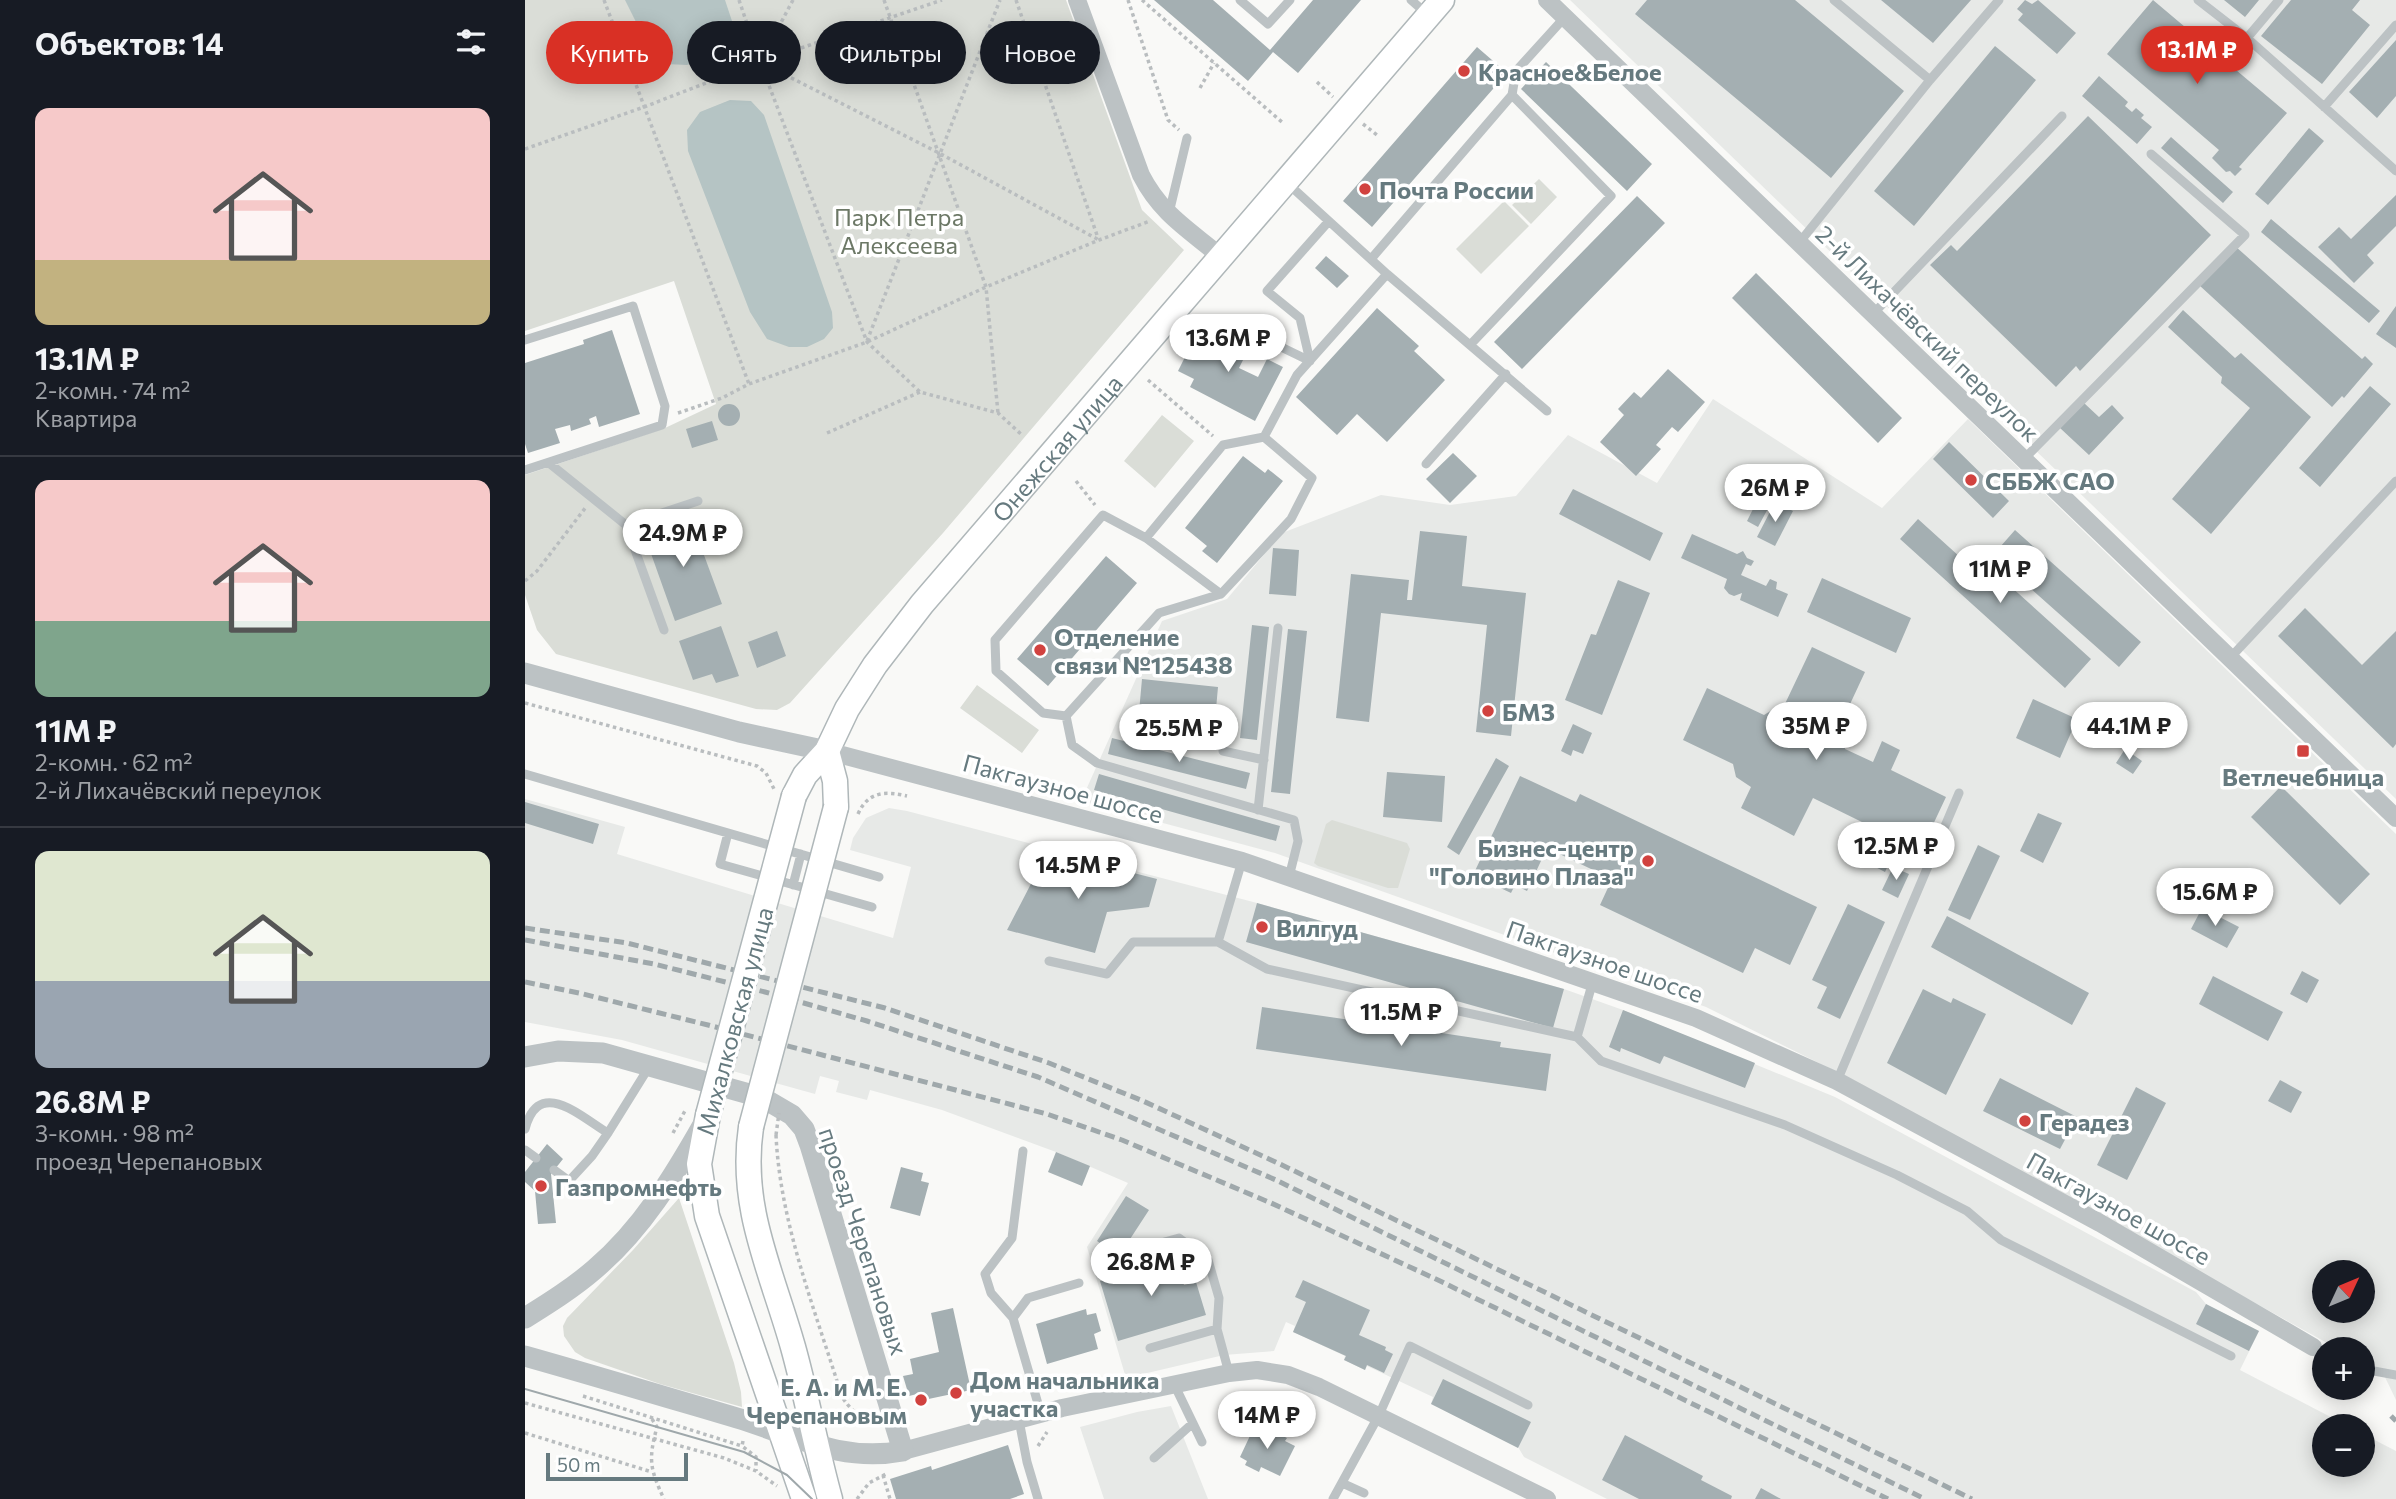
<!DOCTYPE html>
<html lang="ru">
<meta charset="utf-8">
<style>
body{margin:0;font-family:Commissioner,sans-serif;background:#20242c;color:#f1f3f6;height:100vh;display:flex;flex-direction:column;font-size:26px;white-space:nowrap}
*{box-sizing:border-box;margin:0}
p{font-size:23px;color:#9ea1a6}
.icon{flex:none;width:38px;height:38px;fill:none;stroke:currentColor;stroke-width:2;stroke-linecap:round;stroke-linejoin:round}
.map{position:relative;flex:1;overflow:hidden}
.sheet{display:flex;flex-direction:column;background:#171b24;width:525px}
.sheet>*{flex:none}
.top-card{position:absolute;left:21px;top:21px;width:665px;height:63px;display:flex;gap:14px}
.needle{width:46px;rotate:46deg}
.tools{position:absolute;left:1787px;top:1260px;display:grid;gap:14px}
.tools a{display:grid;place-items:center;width:63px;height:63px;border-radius:50%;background:#171b24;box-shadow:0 4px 18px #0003;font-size:35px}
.scale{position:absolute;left:21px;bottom:18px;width:142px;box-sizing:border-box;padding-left:7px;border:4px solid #667a7f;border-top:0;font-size:19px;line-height:24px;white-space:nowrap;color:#667a7f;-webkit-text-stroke:5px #fff;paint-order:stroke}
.price{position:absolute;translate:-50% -60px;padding:0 16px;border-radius:24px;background:#fff;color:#222;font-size:23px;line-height:46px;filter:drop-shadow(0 2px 4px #0008)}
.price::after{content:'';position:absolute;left:50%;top:42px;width:21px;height:16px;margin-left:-10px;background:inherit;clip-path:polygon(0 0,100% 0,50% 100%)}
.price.active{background:#d93025;color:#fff}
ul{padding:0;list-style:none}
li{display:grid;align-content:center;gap:14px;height:371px;padding:0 35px}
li+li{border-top:2px solid #363941}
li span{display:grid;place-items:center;height:217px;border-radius:14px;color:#555}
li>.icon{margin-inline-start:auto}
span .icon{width:126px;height:126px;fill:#fffc;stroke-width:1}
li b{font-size:30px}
h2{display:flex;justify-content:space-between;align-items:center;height:84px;padding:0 35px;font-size:30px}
.tag{padding:0 24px;border-radius:32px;background:#171b24;box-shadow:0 4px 18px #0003;font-size:24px;line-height:63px}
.tag.active{background:#d93025;color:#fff}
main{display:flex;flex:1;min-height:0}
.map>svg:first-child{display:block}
.built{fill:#e7e9e7;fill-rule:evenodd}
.green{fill:#daddd7}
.water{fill:#b5c4c4}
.building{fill:#a4afb2}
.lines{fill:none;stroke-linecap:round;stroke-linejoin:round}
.secondary-casing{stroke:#afb7b9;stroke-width:27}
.path{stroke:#b9bdbf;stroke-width:3.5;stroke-dasharray:3.5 3.5;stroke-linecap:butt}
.service{stroke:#bcc2c4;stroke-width:9}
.minor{stroke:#bcc2c4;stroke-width:18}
.tertiary{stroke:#bcc2c4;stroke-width:21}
.secondary{stroke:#fff;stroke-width:24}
.tram{stroke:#9fa8ab;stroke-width:2}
.rail{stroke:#9fa8ab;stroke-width:5;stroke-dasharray:10 5;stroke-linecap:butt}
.secondary-bridge-casing{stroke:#afb7b9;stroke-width:27;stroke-linecap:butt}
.path-bridge{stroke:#b9bdbf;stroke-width:3.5;stroke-dasharray:3.5 3.5;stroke-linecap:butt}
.secondary-bridge{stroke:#fff;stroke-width:24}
.poi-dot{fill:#d1423f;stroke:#fff;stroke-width:2.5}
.labels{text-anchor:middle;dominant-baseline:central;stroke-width:7;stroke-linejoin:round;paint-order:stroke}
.poi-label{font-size:24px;font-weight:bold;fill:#667a7f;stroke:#fff;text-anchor:start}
.park-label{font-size:24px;fill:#6c7866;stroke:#fff}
.street-label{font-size:24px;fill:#667a7f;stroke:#fff}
</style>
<main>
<section class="sheet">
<h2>Объектов: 14<svg class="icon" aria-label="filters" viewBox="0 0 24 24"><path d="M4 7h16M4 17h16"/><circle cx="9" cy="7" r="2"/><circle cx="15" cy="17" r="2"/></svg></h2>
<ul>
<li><span style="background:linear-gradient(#f6c9c9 70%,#c2b280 0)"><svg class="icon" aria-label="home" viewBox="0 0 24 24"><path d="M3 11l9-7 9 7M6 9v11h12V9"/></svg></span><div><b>13.1M ₽</b><p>2-комн. · 74 m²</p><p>Квартира</p></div></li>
<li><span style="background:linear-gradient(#f6c9c9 65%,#7fa58c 0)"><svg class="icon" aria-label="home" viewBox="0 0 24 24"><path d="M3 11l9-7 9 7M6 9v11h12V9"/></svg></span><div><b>11M ₽</b><p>2-комн. · 62 m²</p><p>2-й Лихачёвский переулок</p></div></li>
<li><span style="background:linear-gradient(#dfe7d0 60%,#9aa5b1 0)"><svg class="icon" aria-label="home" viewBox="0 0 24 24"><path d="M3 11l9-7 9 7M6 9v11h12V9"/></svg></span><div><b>26.8M ₽</b><p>3-комн. · 98 m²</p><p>проезд Черепановых</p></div></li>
</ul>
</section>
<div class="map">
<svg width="1871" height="1499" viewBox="0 0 1871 1499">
<rect width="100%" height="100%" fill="#f9f9f7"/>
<path class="built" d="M1045,0H1871V799Z
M1188,399L1357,508L1443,419L1871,834V1400L1859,1375L1838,1363V1349H1813L1326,1079L1181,1007L750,853L556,801L637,621L702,599L757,533L856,495L925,505L991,496L1043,435L1132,483ZM1799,1272H1838V1311H1799Z
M0,799L100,827L92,854L368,938L386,867L325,850L328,838L341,818L364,808L382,811L732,903L1039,989L1098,1010L1310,1097L1671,1292L1681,1304L1734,1331L1715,1370L1823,1426H1799V1465H1838V1434L1871,1451V1499H1082L999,1457L993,1447L906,1404L908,1397L842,1366L840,1370L819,1360L820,1356L768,1332L770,1326L761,1322L749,1351L699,1355L601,1378L562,1247L603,1183L531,1152L417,1110L345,1090L342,1100L311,1092L314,1081L295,1076L290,1094L97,1040L0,1022Z
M646,1406L683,1499H579L555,1427L612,1412Z"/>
<path class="green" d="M0,0H541L617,210L659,250L418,533L265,703L252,710L231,709L31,654L12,630L0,595V475L140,428L191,404L149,281L0,331Z
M1014,179L1032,197L1006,224L987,205Z
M979,201L1004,226L956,274L931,249Z
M637,415L669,441L630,488L599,461Z
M452,685L514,730L497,753L435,708Z
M807,820L882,843L885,849L873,888H863L793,866L789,863L801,824Z
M154,1198L209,1363L216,1392L217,1407L135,1384L60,1358L50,1352L39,1336L38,1326L42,1318L108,1250Z"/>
<path class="water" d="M100,0H200L211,33L207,44L200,50L162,65L141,64L123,46Z
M205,100L226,101L239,115L307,312L308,328L299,339L282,347H264L242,339L225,312L163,151L162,130L175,112Z"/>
<path class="building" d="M629,0H688L745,50L788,0H836L773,73L748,52L723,81Z
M1122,0H1270L1379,91L1306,178L1110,14Z
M1356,0H1446L1408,43Z
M1500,0L1507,4L1513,0L1551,33L1532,54L1493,20L1498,14L1492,9Z
M1628,0L1762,113L1714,167L1717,169L1710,176L1705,171L1701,172L1687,158L1694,150L1582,54Z
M1699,0H1734L1720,17Z
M1766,0H1835L1827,10L1845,25L1797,84L1736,36Z
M1871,40V96L1852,118L1824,92Z
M1470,46L1511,80L1389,226L1349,191Z
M952,47L982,73L847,227L818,201Z
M1021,62L1127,164L1102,191L996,89Z
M1574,76L1603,102L1600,106L1607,112L1611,108L1619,115L1616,118L1627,127L1612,144L1557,96Z
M1563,116L1686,235L1555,371L1551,366L1531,387L1405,265L1426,245L1432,251Z
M1784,128L1799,141L1743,205L1730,194Z
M1646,137L1708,192L1698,203L1636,148Z
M1871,195V226L1842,255L1849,263L1829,283L1793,247L1814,227L1826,239Z
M1112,196L1140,223L997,369L969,342Z
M1746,219L1855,311L1844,323L1736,232Z
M1710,246L1837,359L1840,356L1848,364L1819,398L1817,396L1807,407L1674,285Z
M801,256L824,276L812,288L790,268Z
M1231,273L1377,418L1353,443L1207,298Z
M1871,306V348L1851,334Z
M852,308L894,346L889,351L920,380L862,442L832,414L812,435L771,397Z
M1658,310L1710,358L1716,353L1786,417L1686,534L1647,499L1725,408L1696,383L1697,377L1643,327Z
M676,325L723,350L714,368L733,377L742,359L758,367L730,421L665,387L669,379L653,371Z
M87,330L115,414L74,427L71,416L64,419L66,424L46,431L45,425L30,429L35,443L3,453L0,444V363L59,344L58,340Z
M1143,369L1180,402L1153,432L1147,427L1131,445L1136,449L1111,476L1075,442L1099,415L1093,409L1109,392L1116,398Z
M1845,386L1866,404L1795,487L1774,468Z
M1559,403L1574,417L1587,405L1599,418L1564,455L1535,428Z
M193 415a11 11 0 1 1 22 0a11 11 0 1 1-22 0Z
M187,421L193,440L167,448L161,429Z
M1424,442L1484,501L1468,518L1408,459Z
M928,453L952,476L925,503L901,479Z
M718,456L740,473L743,469L758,481L692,563L677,551L682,546L660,528Z
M1048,489L1138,533L1125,561L1034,514Z
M1235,495L1247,501L1233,527L1222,521Z
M1250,502L1268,511L1250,546L1232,537Z
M165,517L197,604L150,621L119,534Z
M1393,519L1435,557L1443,548L1566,659L1540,688L1375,539Z
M1490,530L1616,642L1594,667L1468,555Z
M895,531L942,536L937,586L1001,593L986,736L951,732L962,625L856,613L844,722L811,718L826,574L884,580L882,600H887Z
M1167,534L1212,554L1218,551L1222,558L1229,561L1226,566L1221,564L1216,575L1241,586L1245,579L1252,582L1251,589L1263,594L1253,617L1215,600L1217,593L1209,596L1204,594L1199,588L1202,579L1156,558Z
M748,548L774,550L771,596L744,594Z
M581,556L612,583L523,686L492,659Z
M1297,578L1386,618L1371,653L1282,612Z
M1093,580L1125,593L1077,715L1040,700L1066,634L1071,635Z
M1780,608L1837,665L1871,631V744L1868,748L1753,636Z
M727,625L744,627L732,740L715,738Z
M196,626L214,676L191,683L187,674L168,680L154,641Z
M763,629L782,631L765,794L746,792Z
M252,631L261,656L232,668L223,642Z
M1287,647L1340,672L1312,732L1319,741L1320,749L1348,762L1357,741L1375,750L1366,770L1421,797L1397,848L1376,838L1360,872L1327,855L1341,824L1288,798L1269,836L1216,808L1226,787L1211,777L1208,764L1158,740L1182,688L1239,715L1252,707L1258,708Z
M617,679L693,687L688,742L612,734Z
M1508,699L1552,719L1535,758L1491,738Z
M1048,724L1067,733L1058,754L1048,750L1046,756L1036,751Z
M587,738L725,773L721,789L583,754Z
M1600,749L1617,761L1608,774L1591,763Z
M971,758L984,766L934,855L922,847Z
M862,772L920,776L917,822L858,817Z
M574,774L755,826L751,841L569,790Z
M995,776L1051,802L1055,794L1292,907L1265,965L1230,948L1218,973L1075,905L1087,879L1022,848L1002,891L990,885L986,893L948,875Z
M1756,786L1845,874L1815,905L1726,817Z
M0,802L74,824L68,844L0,823Z
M1513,813L1537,823L1518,863L1495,851Z
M1453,845L1475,856L1445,920L1423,910Z
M523,851L632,879L624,907L582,912L570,953L482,930Z
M1368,867L1384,874L1373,898L1357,890Z
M732,903L1039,989L1028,1028L721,942Z
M1323,904L1360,922L1315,1019L1292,1008L1302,987L1287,980Z
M1677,908L1714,927L1702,948L1666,929Z
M1422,916L1564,993L1547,1025L1406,947Z
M1777,971L1794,980L1782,1003L1765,994Z
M1688,976L1758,1012L1743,1041L1674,1004Z
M1398,989L1426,1003L1428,998L1461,1014L1421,1095L1362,1063Z
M737,1007L839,1022L841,1009L892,1017L890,1029L976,1042L975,1047L1026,1054L1021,1091L731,1049Z
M1098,1010L1230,1063L1220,1088L1139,1056L1135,1064L1096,1048L1095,1052L1084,1047Z
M1475,1078L1552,1117L1535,1149L1458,1111Z
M1755,1080L1777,1092L1766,1113L1743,1101Z
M1611,1087L1641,1103L1602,1180L1572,1165Z
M22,1144L38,1159L26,1174L31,1223L13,1224L10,1191L0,1182V1172Z
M531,1152L565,1166L557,1186L523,1172Z
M376,1167L398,1173L396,1181L404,1183L395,1216L365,1208Z
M601,1196L624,1210L594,1256L572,1241Z
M650,1253L659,1285L671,1282L681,1315L593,1341L575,1281L613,1270L611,1264Z
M778,1280L845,1310L834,1335L861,1347L860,1350L868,1354L859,1373L842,1365L840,1370L819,1360L821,1356L768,1332L781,1302L770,1297Z
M1681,1304L1734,1331L1724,1351L1671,1324Z
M428,1308L446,1390L394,1401L392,1394L384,1396L378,1376L388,1374L385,1359L414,1352L406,1313Z
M561,1309L562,1315L571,1313L576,1331L569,1334L573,1349L522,1364L511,1324Z
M918,1379L1006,1422L993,1448L906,1404Z
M731,1423L762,1438L760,1441L770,1446L755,1476L736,1467L734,1472L720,1465L722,1461L715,1457Z
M1100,1435L1178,1476L1176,1480L1207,1496L1206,1499H1114L1077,1480Z
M483,1445L499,1494L485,1499H371L365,1479L406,1466L407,1470Z
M1236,1488L1256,1499H1230Z"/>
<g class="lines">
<defs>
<g id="secondary">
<path d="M302,751L310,781L311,807"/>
<path id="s1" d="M269,796L280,775L302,751L322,709L350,665L397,604L917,0"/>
<path d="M183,1115L174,1164L182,1216L279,1499"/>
<path d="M226,1127C214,1208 247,1272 268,1347C282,1397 291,1449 305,1499"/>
</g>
</defs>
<use href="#secondary" class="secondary-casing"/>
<path class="path" d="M79,0L224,384
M214,0L235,62L342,342L395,392L473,413L498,436
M268,0L235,62L414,153L574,240
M359,0L461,287L473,413
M491,0L573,238
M603,0L643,120L654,130
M617,0L758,123
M792,82L808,97
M675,88L689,63
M838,124L852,135
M0,149L119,107L235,62L417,0
M342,341L475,0
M623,380L688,436
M153,413L197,398L224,384L342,342L461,287L574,240L625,221
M302,433L395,392
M551,481L570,505
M0,581L12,571L61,507
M0,703L232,766L241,773L249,789
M333,814C343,791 361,791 382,796
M148,1133L161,1109
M251,1135C255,1224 291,1312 317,1397C324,1407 329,1413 340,1418L349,1415
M58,1396L217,1446
M0,1403L199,1458L231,1471L252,1486
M127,1419L132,1427C123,1460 125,1469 139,1499
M0,1433L127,1472
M218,1441L217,1446L231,1457V1471
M513,1446L522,1432
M358,1475L365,1499
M332,1499L344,1483L361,1474"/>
<path class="service" d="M715,0L743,24L765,0
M886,0L903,15
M1309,0L1405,80
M1673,0L1722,38L1871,171
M1722,38L1754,0
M1799,107L1871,25
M644,213L662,138
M1274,243L1405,80L1474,0
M846,259L987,95L991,71L1040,17
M862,274L1022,411
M1348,314L1537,116
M0,340L108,306L140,406L137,425L0,470
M946,344L1086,196L987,95
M754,346L785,361
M785,361L775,318L742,291L804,221
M1499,459L1720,235L1626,154
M24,463L101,525L139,630
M901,464L981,374
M101,525L173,501
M621,538L696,594L766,519L787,478L739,437
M696,594L634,613L541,716L518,713L471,671L470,640L578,515L621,538L698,445L739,437L772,375L862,274L761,182
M1705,658L1871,481
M541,716L547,745L572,763L769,820L773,841L764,877
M698,751L739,760
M0,774L354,877
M733,810L753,628
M203,833L195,864L347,907
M717,861L693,942L742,969L1052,1037L1068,981
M268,885L276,854
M524,961L582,974L608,942H693
M1052,1037L1076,1061L1260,1125L1372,1175L1442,1211L1476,1240L1706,1356
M1312,1081L1434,793
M0,1129C14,1076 56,1117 83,1133L67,1156L44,1181L29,1170
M83,1133L124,1067
M0,1150L11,1158
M498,1151L487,1238L460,1274L466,1293L488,1318L516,1414
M614,1249L654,1238L683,1260L694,1298L692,1329
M488,1318L503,1298L554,1283
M625,1348L692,1329L704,1373
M1838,1369L1871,1375
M649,1384L677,1442
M494,1420L502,1462L513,1499
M629,1458L668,1423
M817,1483L839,1493
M808,1499L854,1415L885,1346L1003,1405"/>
<path class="minor" d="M552,0L616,175C636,214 663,229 695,256
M1022,0L1871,818
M302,751L717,861L1171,1018L1312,1081L1575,1223L1788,1347
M378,1451L537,1408L704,1373L732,1370L763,1375L794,1387L1022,1499"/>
<path class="tertiary" d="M0,673L214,732L302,751
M0,1057L33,1051L78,1053L238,1098L267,1115L279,1129L285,1145L378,1451C315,1463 269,1435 212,1418C141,1397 71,1376 0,1356
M0,1318C24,1303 48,1288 70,1269C117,1229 149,1176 179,1123"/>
<use href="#secondary" class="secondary"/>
<path class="tram" d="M0,1389L219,1452L262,1475L287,1499"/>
<path class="rail" d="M0,928L102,943L360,1008L524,1063L618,1101L757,1165L1447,1499
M0,940L129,964L240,992L342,1021L513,1077L751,1180L1400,1499
M0,982L54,993L183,1025L522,1114L597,1140L746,1203L913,1280L1363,1499
M1866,1416L1871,1421"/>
<defs>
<path id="secondary-bridge" d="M183,1115L269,796
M226,1127L311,807"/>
</defs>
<use href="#secondary-bridge" class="secondary-bridge-casing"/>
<path class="path-bridge" d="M251,1135L254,1113"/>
<use href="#secondary-bridge" class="secondary-bridge"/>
</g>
<g class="poi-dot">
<circle cx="939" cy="71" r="7"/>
<circle cx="840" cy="189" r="7"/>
<circle cx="1446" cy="480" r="7"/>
<circle cx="515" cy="650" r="7"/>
<circle cx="963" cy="711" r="7"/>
<rect x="1771" y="744" width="14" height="14" rx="3.5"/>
<circle cx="1123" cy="861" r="7"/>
<circle cx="737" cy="927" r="7"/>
<circle cx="1500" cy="1121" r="7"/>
<circle cx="16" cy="1186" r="7"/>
<circle cx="431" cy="1393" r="7"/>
<circle cx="396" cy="1400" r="7"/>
</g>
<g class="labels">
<g class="poi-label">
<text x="953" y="71">Красное&amp;Белое</text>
<text x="854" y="189">Почта России</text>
<text x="1460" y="480">СББЖ САО</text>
<text x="529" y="636">Отделение<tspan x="529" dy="28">связи №125438</tspan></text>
<text x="977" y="711">БМЗ</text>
<text x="1778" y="776" text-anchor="middle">Ветлечебница</text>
<text x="1109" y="847" text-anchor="end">Бизнес-центр<tspan x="1109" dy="28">"Головино Плаза"</tspan></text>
<text x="751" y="927">Вилгуд</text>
<text x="1514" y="1121">Герадез</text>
<text x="30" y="1186">Газпромнефть</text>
<text x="445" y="1379">Дом начальника<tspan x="445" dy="28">участка</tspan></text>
<text x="382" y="1386" text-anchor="end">Е. А. и М. Е.<tspan x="382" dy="28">Черепановым</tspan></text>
</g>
<g class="park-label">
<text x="374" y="216">Парк Петра<tspan x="374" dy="28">Алексеева</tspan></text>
</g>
<g class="street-label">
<text transform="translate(1403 333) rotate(44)">2-й Лихачёвский переулок</text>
<text stroke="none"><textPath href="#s1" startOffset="438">Онежская улица</textPath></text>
<text transform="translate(538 788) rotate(15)">Пакгаузное шоссе</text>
<text transform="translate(1080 961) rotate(19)">Пакгаузное шоссе</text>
<text transform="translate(209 1021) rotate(-75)">Михалковская улица</text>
<text transform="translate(1594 1208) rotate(29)">Пакгаузное шоссе</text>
<text transform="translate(339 1241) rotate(72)">проезд Черепановых</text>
</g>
</g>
</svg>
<div class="tools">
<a><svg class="needle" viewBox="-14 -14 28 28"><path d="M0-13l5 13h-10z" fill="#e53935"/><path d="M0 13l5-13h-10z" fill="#9ea1a6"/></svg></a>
<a>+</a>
<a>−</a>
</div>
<div class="scale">50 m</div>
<b class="price active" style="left:1672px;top:86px">13.1M ₽</b>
<b class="price" style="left:703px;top:374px">13.6M ₽</b>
<b class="price" style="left:1250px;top:524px">26M ₽</b>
<b class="price" style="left:158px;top:569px">24.9M ₽</b>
<b class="price" style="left:1475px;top:605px">11M ₽</b>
<b class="price" style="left:1291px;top:762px">35M ₽</b>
<b class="price" style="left:1604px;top:762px">44.1M ₽</b>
<b class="price" style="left:654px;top:764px">25.5M ₽</b>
<b class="price" style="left:1371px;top:882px">12.5M ₽</b>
<b class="price" style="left:553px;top:901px">14.5M ₽</b>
<b class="price" style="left:1690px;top:928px">15.6M ₽</b>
<b class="price" style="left:876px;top:1048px">11.5M ₽</b>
<b class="price" style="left:626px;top:1298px">26.8M ₽</b>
<b class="price" style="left:742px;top:1451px">14M ₽</b>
<div class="top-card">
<a class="tag active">Купить</a>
<a class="tag">Снять</a>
<a class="tag">Фильтры</a>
<a class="tag">Новое</a>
</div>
</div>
</main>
